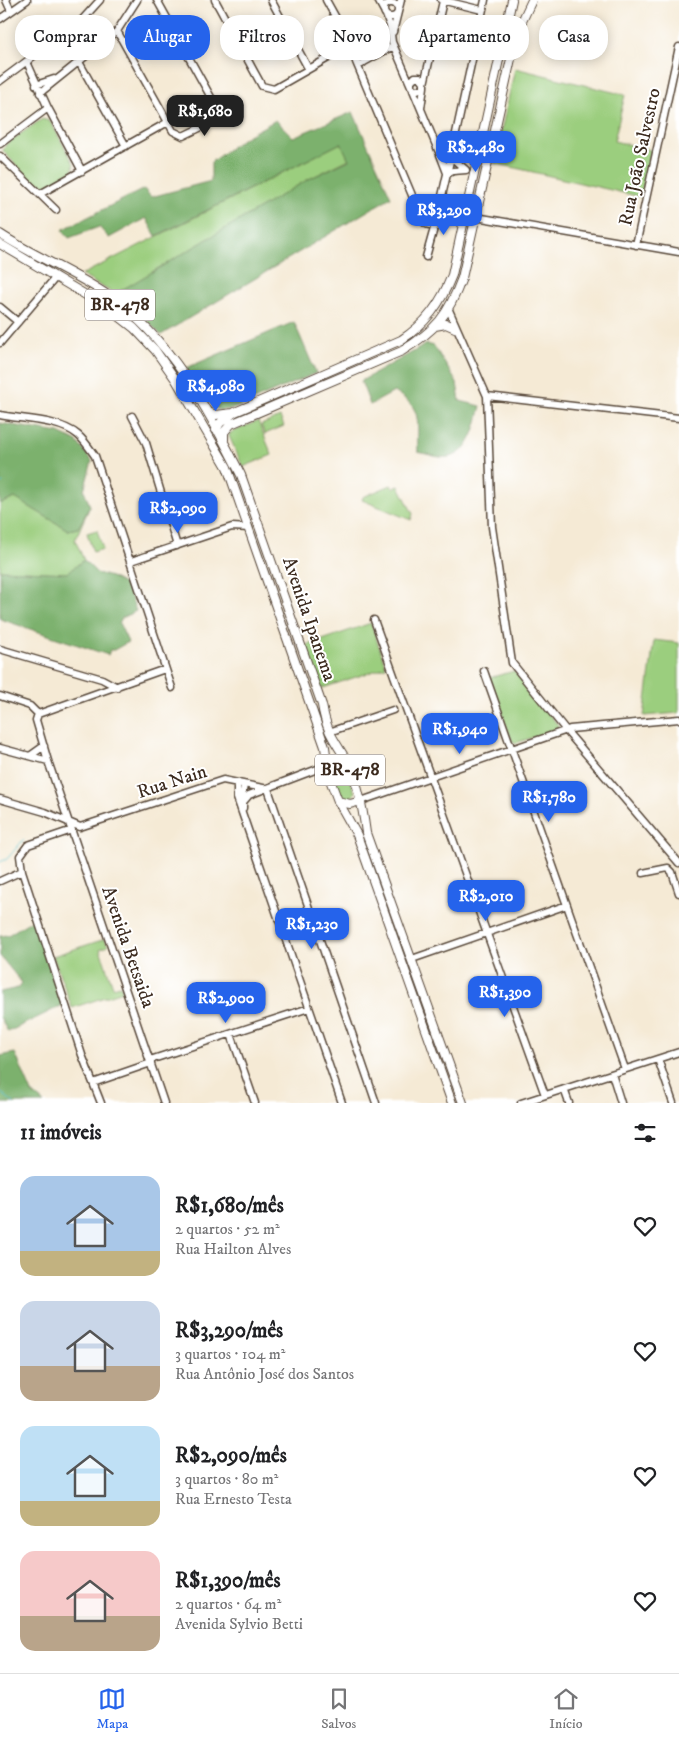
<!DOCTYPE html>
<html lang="pt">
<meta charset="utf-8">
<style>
body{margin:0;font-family:"IM FELL DW Pica",serif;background:#f6f6f6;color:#202124;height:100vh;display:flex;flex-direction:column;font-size:19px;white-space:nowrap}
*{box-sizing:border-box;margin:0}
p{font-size:16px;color:#757577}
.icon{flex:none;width:28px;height:28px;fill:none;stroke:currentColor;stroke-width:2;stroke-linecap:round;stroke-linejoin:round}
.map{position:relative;height:1103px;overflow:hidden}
.panel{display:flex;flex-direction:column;background:#fff;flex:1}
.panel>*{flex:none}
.guide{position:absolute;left:15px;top:15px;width:650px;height:45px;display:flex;gap:10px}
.price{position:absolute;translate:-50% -42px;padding:0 11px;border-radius:10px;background:#2563eb;color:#fff;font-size:16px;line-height:32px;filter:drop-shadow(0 1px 2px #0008)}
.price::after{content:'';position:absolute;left:50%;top:30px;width:15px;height:11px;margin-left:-8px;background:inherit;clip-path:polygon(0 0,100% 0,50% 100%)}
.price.on{background:#222;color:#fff}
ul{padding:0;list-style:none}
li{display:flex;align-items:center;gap:15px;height:125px;padding:0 20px}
li span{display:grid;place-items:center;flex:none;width:140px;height:100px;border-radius:15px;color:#555}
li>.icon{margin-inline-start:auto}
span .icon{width:60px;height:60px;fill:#fffc;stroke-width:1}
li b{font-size:21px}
h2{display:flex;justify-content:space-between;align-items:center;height:60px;padding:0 20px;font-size:21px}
.pill{padding:0 18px;border-radius:20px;background:#fff;box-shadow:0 2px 12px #0003;font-size:18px;line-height:45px}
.pill.on{background:#2563eb;color:#fff}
.dock{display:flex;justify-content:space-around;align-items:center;height:70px;border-top:1px solid #e0e0e0;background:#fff;font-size:14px;color:#757577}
.dock a{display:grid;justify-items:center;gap:2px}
.dock .on{color:#2563eb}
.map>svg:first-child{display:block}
.green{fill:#9bce7e;stroke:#6b7c4e}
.forest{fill:#7cb16d;stroke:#5c6e46}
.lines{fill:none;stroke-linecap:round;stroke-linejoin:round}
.stream{stroke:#52bfca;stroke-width:1}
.minor-casing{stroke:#574739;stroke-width:9}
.major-casing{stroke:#574739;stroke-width:10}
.minor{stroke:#fff;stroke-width:6}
.major{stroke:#fff;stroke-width:8}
.labels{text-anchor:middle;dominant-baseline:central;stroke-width:4;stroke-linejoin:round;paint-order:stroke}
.shield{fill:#fff;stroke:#766a62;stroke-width:1}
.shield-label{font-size:18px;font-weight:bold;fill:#3b2a1e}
.street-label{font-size:19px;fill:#3b2a1e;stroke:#fff}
</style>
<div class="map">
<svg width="679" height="1103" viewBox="0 0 679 1103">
<rect width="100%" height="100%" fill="#fff"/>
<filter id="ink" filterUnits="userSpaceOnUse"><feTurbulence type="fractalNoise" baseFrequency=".02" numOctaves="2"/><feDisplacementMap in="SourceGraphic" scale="10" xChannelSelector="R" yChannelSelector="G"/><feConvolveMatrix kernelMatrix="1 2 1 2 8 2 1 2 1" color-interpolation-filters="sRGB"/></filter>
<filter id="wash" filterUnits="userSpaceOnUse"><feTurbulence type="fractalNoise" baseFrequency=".0096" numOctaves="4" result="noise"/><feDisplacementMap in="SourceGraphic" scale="20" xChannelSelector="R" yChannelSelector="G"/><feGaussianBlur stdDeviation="1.12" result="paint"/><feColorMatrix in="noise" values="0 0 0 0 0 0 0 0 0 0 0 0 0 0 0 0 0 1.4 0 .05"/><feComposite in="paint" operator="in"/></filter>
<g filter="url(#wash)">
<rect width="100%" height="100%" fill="#f5ead5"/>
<path class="green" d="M515,68L625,95L614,141L651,150L641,197L494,163Z
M42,119L50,121L74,164L72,172L45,188L36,186L3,151L6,144Z
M341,143L349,159L307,180L115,294L81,275Z
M280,417L284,426L265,434L261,425Z
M258,421L272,455L243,467L229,436L230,433Z
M391,485L393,488L399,486L413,514L411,520L362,500L363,497Z
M15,498L68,530L78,528L90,506L75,540L84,560L67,573L0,570V504Z
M97,530L103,549L93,552L87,533Z
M371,623L386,667L320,689L305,646Z
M654,640L679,643V713L644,716Z
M514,671L558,725V729L516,743L512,741L489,678Z
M339,768L347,773L355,792L350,801L340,797L332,776L334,769Z
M105,939L108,946L100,949L113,987L120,985L123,991L72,1008L53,956Z"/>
<path class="forest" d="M353,112L391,197L161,335L134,308L115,294L307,180L349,160L341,143L156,236L146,218L109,238L99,227L69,238L62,230L144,189L151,197L211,181V162L245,137L276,120L293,137Z
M294,322L316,373L233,409L219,410L213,406L186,368Z
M427,344L434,346L457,383L460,401L481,406C476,425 472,451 450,457C441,459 427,454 418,452C416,423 425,408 394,392L370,405L361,381Z
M0,423L59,433L77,442L92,461L84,490L90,506L78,528L68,530L15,498L0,504Z
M84,560L97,573L111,577L127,586L136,611L122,618L119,623L128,642L114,650H110L108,655L0,619V570L67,573Z
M32,920L63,1005L8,1032L0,1017V992L18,988L22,983L0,956V936L8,935Z
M15,1053L32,1093L44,1103H0V1056Z"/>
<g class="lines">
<path class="stream" d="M0,484L3,483
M0,862L7,859L24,839
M0,1092L14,1103"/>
</g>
</g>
<g filter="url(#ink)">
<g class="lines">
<defs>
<path id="minor" d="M6,0L11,11
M215,0L262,86L274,89L351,45
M271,0L308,68
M326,0L351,45L356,61
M378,0L384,11
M441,0L482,10
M384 10a7 7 0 1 1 14 0a7 7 0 1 1-14 0Z
M386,15L390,26L392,42L411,86L415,91L424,87V82L420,77H415L411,81V86
M0,19L27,0
M117,31L173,131L183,136L216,120L219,115L218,110L157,0
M393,32L401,0
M355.5 60a4.5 4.5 0 1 1 9 0a4.5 4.5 0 1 1-9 0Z
M27,62L48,108L82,171
M79,62L126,146
M356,62L422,219
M364,62L393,46
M0,81L81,21L100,0
M424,84L443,1
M36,85L54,79
M413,90L438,150
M40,93L117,31L137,0
M421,108L424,87
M439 148a7 7 0 1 1 14 0a7 7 0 1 1-14 0Z
M0,144L48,108
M453,147L485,0
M439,152L447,173
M0,156L56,210
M447,174L453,171L466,170L451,157
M40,194L168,122
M422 217a8 8 0 1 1 16 0a8 8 0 1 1-16 0Z
M476,217L679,252
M437,218L452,152
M636,245L679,47
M426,257L436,221
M0,307L18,322
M449,310L487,396L492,527L512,663L569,734L679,863
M0,343L56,277
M487,396L679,418
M0,415C24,420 59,419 78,435C85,441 90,449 95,456L172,688
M132,416L146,443L177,546
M131,561L232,527L249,528
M374,620L545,1095
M0,649L102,679L117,687
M484,671L625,1069
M0,696L30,706L38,714
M38,714L36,720L48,761L164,1103
M38,714L165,669
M329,732L393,710
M0,748L48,761
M30,756L44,746
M239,783L237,786V798L342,1103
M268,789L376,1103
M0,799L45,812L80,827L223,780L268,789
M361,801L570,729L679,719
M241,803L244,785
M243,808V802L249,795L328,765
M72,830L28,845L20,856L22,871L82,1055L101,1103
M643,873L668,868L672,872L679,893
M0,881L22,871
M412,959L567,905
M231,1034L255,1103
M658,1059L673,1103
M150,1060L309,1008
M612,1074L621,1103
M93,1083L151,1063
M564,1089L569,1103
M521,1103L679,1052"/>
<path id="major" d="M0,234C35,257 75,272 109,296C172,340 207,409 241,475L322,705C327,735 336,741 349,765C359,785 363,810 366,833L463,1103
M0,244L111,310L134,328L155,350L176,380L227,467L325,747L329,777L338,801L357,835L452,1103
M435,326L446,324L455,328
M208,412L216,415L233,413
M216,430L220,423L235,412L401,340C426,324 441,303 452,275L512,0
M224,440V432L231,424L402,351C436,330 448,316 462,278L517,32L532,0
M328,765H341L348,771
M338,801L350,804L361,801"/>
</defs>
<use href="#minor" class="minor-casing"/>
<use href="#major" class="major-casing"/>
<use href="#minor" class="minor"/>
<use href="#major" class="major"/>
</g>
</g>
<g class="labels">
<g class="shield">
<rect x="85" y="289.5" width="70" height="31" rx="4"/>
<rect x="315" y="754.5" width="70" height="31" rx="4"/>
</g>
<g class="shield-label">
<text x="120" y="305">BR-478</text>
<text x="350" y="770">BR-478</text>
</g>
<g class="street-label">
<text transform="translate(640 157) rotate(-78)">Rua João Salvestro</text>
<text transform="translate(309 619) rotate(71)">Avenida Ipanema</text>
<text transform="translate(172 782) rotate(-18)">Rua Nain</text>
<text transform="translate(128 947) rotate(71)">Avenida Betsaida</text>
</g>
</g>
</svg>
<b class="price on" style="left:205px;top:137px">R$1,680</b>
<b class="price" style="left:476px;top:173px">R$2,480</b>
<b class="price" style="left:444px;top:236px">R$3,290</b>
<b class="price" style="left:216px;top:412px">R$4,980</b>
<b class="price" style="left:178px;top:534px">R$2,090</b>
<b class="price" style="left:460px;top:755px">R$1,940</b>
<b class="price" style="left:549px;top:823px">R$1,780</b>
<b class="price" style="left:486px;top:922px">R$2,010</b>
<b class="price" style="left:312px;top:950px">R$1,230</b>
<b class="price" style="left:505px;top:1018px">R$1,390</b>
<b class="price" style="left:226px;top:1024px">R$2,900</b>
<div class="guide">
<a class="pill">Comprar</a>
<a class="pill on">Alugar</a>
<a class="pill">Filtros</a>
<a class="pill">Novo</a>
<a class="pill">Apartamento</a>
<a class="pill">Casa</a>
</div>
</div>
<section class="panel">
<h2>11 imóveis<svg class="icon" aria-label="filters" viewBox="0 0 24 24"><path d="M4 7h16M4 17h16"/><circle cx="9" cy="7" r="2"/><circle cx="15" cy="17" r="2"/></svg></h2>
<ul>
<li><span style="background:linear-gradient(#a9c7e8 75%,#c2b280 0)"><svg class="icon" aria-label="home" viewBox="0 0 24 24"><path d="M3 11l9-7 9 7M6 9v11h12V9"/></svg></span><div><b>R$1,680/mês</b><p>2 quartos · 52 m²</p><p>Rua Hailton Alves</p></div><svg class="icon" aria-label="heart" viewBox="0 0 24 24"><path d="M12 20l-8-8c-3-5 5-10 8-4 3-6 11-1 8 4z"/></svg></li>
<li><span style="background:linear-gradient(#c9d6e8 65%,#b9a48a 0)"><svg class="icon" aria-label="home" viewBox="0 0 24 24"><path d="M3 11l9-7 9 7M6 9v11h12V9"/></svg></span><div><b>R$3,290/mês</b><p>3 quartos · 104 m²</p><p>Rua Antônio José dos Santos</p></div><svg class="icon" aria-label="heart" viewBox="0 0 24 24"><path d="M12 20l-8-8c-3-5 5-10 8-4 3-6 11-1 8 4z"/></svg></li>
<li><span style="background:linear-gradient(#bfe0f5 75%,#c2b280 0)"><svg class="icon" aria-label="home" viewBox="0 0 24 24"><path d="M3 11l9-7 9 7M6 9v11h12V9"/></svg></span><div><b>R$2,090/mês</b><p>3 quartos · 80 m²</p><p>Rua Ernesto Testa</p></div><svg class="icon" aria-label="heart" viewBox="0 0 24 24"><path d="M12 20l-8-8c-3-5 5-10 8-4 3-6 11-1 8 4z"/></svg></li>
<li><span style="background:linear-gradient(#f6c9c9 65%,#b9a48a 0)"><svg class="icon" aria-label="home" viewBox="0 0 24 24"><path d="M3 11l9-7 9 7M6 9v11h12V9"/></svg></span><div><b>R$1,390/mês</b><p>2 quartos · 64 m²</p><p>Avenida Sylvio Betti</p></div><svg class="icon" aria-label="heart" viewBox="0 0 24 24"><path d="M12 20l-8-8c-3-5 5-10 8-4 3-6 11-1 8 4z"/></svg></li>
</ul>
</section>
<nav class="dock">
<a class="on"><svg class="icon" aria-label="map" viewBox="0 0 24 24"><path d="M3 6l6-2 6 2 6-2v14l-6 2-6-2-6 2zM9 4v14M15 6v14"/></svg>Mapa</a>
<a><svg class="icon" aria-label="saved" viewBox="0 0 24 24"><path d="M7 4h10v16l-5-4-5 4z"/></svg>Salvos</a>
<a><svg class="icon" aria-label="home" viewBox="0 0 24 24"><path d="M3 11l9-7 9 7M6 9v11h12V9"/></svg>Início</a>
</nav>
